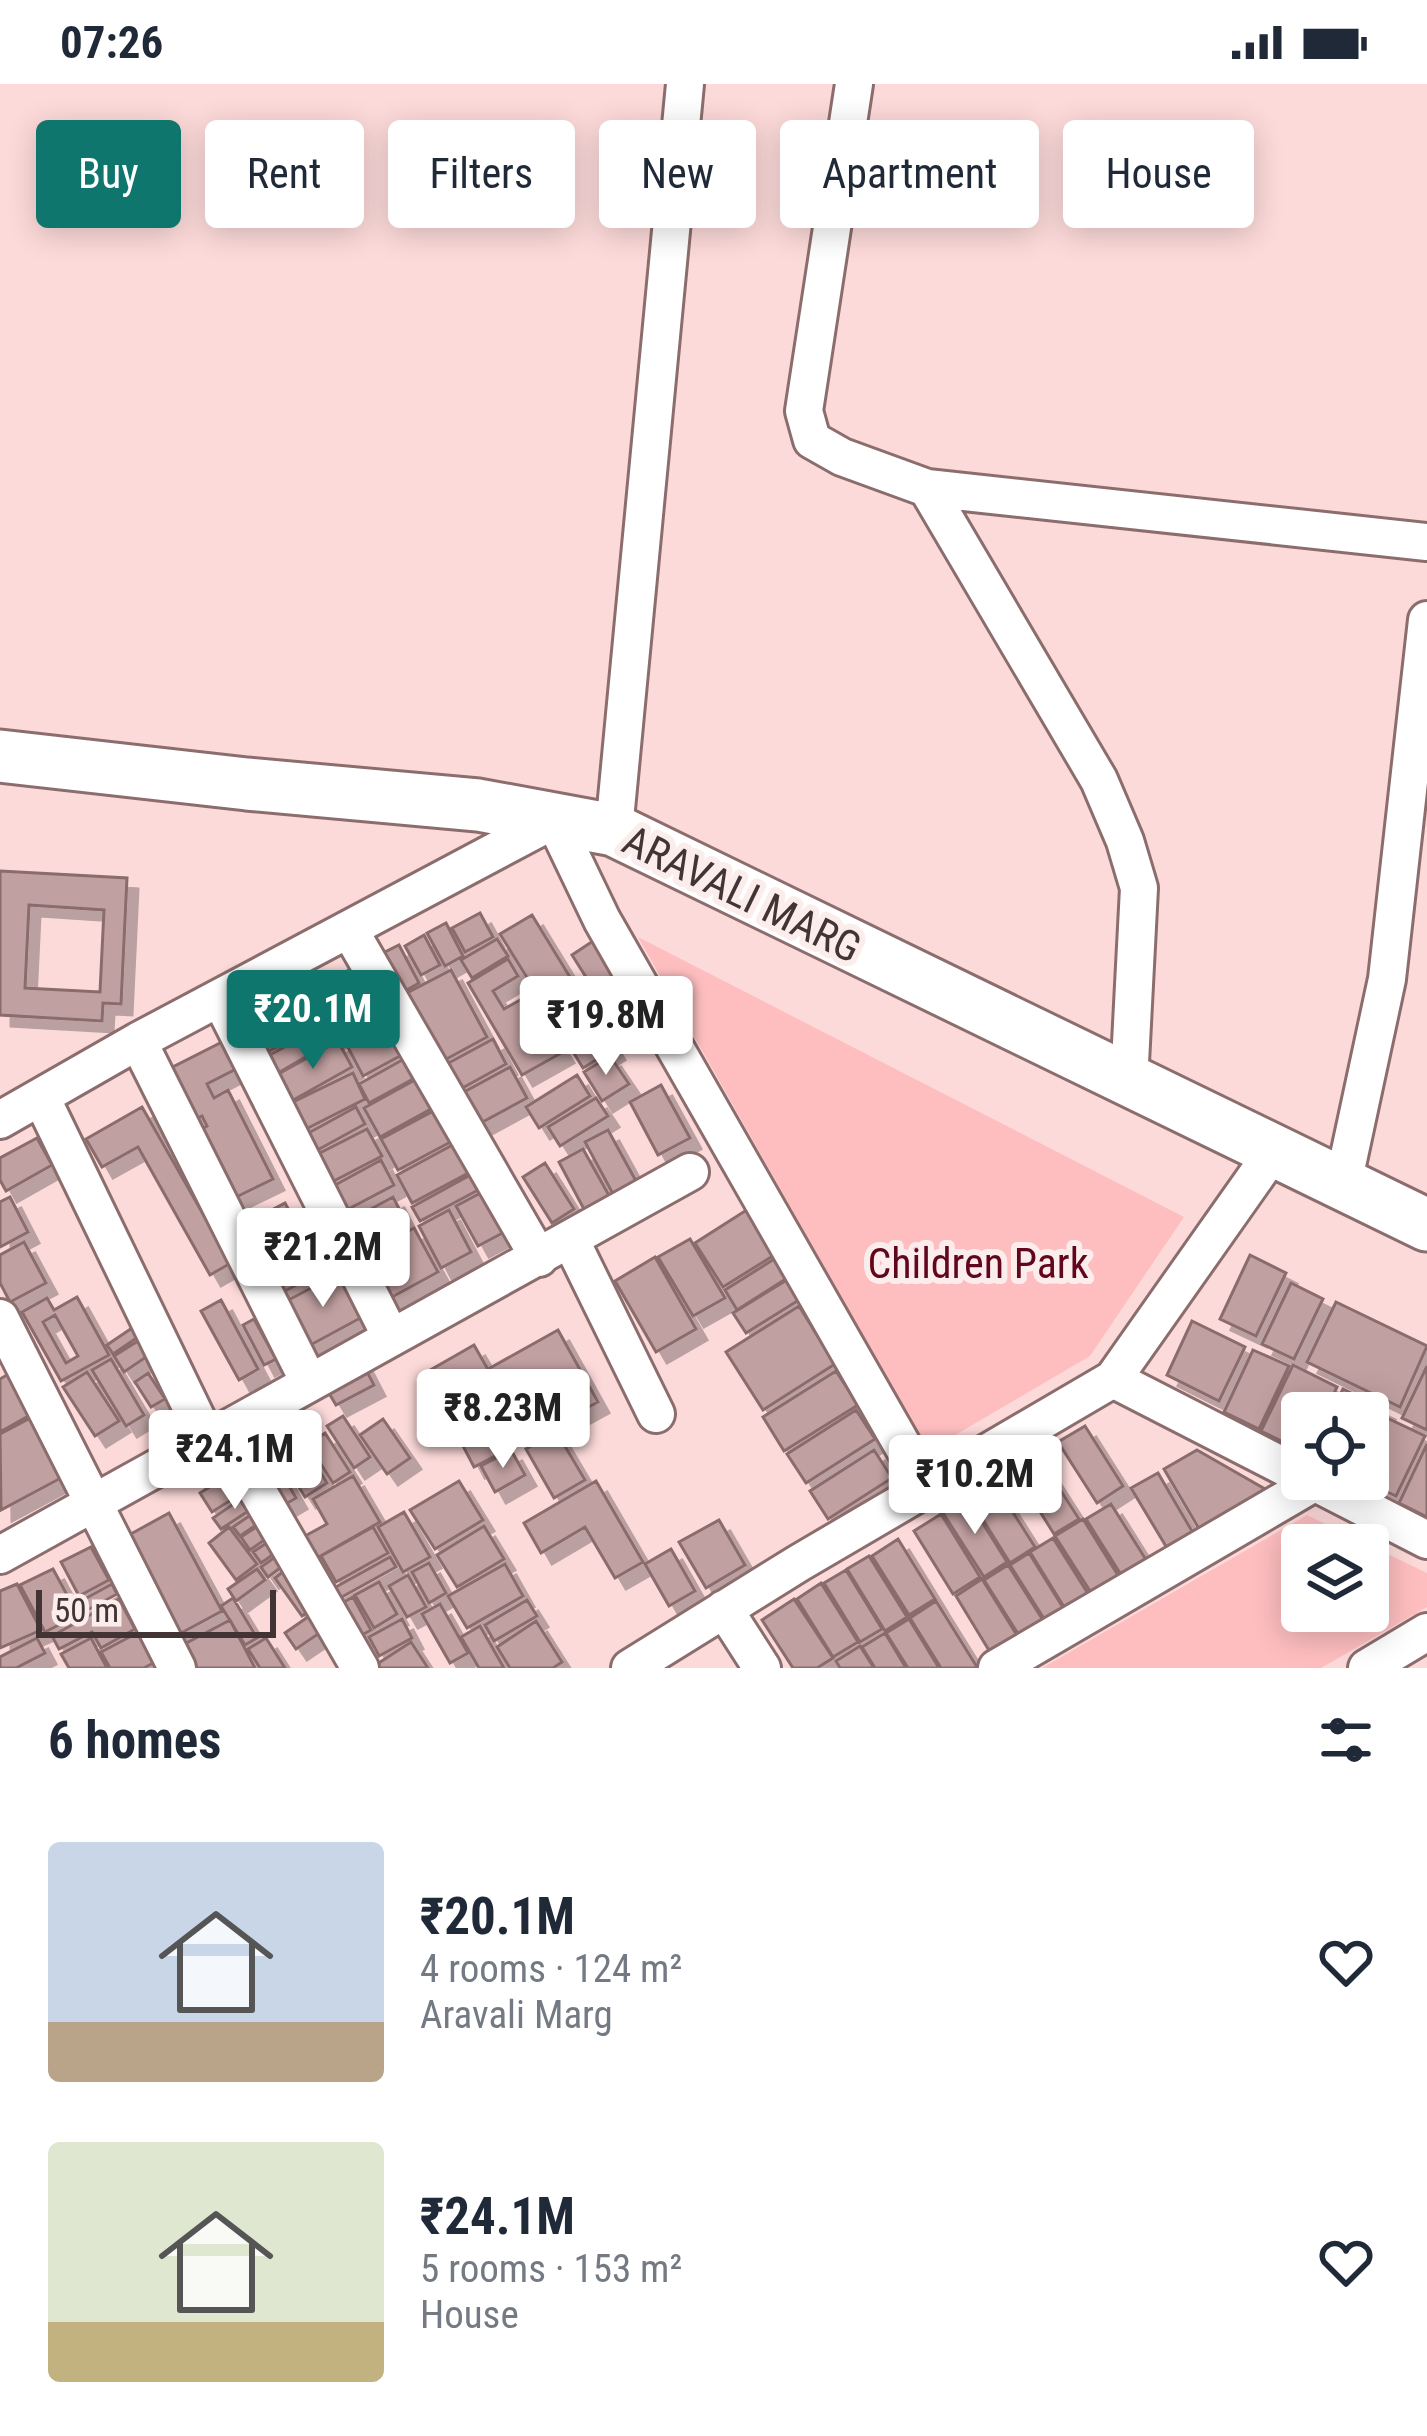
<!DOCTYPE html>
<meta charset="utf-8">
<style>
body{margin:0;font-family:"Roboto Condensed",sans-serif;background:#f2f2f3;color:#1f2937;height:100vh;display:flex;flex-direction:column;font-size:45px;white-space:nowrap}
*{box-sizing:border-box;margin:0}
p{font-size:39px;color:#747a83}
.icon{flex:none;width:66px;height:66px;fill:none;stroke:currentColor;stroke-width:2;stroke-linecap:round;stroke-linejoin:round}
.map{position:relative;height:1584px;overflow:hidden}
.side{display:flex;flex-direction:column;background:#fff;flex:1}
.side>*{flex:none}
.top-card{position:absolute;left:36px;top:36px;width:1356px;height:108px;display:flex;gap:24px}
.fabs{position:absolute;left:1281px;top:1308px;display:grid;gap:24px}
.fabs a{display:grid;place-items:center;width:108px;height:108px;border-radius:12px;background:#fff;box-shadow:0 6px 30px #0003;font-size:60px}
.scale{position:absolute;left:36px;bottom:30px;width:240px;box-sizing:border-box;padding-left:12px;border:6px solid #423434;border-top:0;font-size:33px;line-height:42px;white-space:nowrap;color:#423434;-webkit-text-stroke:9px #fceded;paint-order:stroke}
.price{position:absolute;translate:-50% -102px;padding:0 27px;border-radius:12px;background:#fff;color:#222;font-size:39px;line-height:78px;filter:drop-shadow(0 3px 6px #0008)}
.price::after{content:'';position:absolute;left:50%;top:72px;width:36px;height:27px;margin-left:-18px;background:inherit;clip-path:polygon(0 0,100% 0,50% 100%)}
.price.current{background:#0f766e;color:#fff}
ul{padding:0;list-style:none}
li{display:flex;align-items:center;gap:36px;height:300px;padding:0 48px}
li span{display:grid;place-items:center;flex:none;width:336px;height:240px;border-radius:12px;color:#555}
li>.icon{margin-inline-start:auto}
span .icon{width:144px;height:144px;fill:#fffc;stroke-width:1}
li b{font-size:51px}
h2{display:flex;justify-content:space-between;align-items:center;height:144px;padding:0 48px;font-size:51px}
.pill{padding:0 42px;border-radius:12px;background:#fff;box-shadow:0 6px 30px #0003;font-size:42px;line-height:108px}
.pill.current{background:#0f766e;color:#fff}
.status{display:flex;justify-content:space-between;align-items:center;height:84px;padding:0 60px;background:#fff;direction:ltr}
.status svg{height:33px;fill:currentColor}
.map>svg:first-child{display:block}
.green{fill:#febec0;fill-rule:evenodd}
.building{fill:#c1a0a1;stroke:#8b6c6d;stroke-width:3;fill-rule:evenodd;filter:url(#shadow)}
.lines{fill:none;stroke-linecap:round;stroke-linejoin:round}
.street-casing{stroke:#8c6d6d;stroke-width:42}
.secondary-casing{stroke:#8c6d6d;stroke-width:57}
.street{stroke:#fff;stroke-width:36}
.secondary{stroke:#fff;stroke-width:51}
.labels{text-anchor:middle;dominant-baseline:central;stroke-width:12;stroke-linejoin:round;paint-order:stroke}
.street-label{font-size:42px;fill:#423434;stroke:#fceded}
.park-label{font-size:42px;fill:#62071b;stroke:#fceded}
</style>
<div class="status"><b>07:26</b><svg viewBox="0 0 49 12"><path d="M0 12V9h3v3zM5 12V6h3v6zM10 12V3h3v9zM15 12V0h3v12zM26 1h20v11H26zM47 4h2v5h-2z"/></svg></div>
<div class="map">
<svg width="1427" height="1584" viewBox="0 0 1427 1584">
<defs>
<filter id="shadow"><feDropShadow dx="11" dy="11" stdDeviation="0" flood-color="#0004"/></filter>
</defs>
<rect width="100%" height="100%" fill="#fddada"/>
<path class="green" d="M638,853L1184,1133L1090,1272L928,1367Z
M1307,1431L1427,1489V1523L1321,1584H1042ZM1302,1461H1368V1527H1302Z"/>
<path class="building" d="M0,787L127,794L121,920L103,919L102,937L0,931ZM29,821L104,826L100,908L25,904Z
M480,829L493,853L465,868L452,844Z
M532,831L614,965L583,984L500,850Z
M446,839L463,872L445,882L427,849Z
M424,851L440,881L421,891L405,862Z
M497,855L508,872L472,894L461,876Z
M596,855L641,926L617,942L572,871Z
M399,861L419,899L396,912L375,873Z
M508,875L518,892L493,907L504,925L529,911L547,942L522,956L528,967L553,952L563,968L522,991L468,899Z
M360,880L373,903L307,938L295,915Z
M451,886L487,953L441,978L405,910Z
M380,901L392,922L325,958L314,936Z
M287,911L308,948L285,961L264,923Z
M389,927L411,966L363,992L342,952Z
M262,932L279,962L263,970L247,940Z
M312,948L321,964L278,989L268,972Z
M228,955L242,982L207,1000L214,1014L228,1006L273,1095L226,1118L192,1050L207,1042L202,1032L186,1040L161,989Z
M493,955L506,980L457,1007L443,982Z
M338,957L352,983L288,1019L273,993Z
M413,970L424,989L369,1019L359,1000Z
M610,972L629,1000L602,1017L584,988Z
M510,983L527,1014L479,1040L462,1009Z
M353,989L365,1015L302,1047L289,1020Z
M424,991L440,1020L380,1053L364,1024Z
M577,991L590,1012L539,1044L526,1023Z
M661,1001L690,1054L658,1071L630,1018Z
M596,1014L608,1032L560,1062L548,1043Z
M142,1023L231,1179L210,1191L138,1063L102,1083L86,1055Z
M356,1023L365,1040L312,1069L303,1052Z
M441,1023L458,1054L398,1086L381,1055Z
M367,1045L382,1072L328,1100L314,1072Z
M608,1046L636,1097L613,1110L585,1058Z
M37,1054L52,1081L6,1107L0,1096V1074Z
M458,1058L474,1086L412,1119L397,1091Z
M583,1065L611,1115L586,1129L559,1078Z
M381,1076L394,1101L339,1130L326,1106Z
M545,1079L574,1125L552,1139L523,1093Z
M474,1089L482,1104L420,1137L412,1123Z
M488,1105L510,1145L478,1162L456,1122Z
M10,1113L28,1148L0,1163V1118Z
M393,1113L407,1140L355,1168L341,1141Z
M285,1119L313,1172L300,1179L308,1195L281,1209L246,1139L260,1132L267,1146L277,1141L270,1127Z
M756,1120L784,1165L723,1203L695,1159Z
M449,1126L471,1168L441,1184L419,1142Z
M414,1144L438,1188L383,1218L359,1174Z
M690,1155L725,1214L693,1232L658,1173Z
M24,1158L46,1199L10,1218L0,1199V1171Z
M1250,1171L1286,1189L1256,1252L1220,1235Z
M779,1172L792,1191L737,1226L725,1206Z
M655,1173L696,1245L656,1268L615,1197Z
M343,1187L366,1231L303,1265L279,1221Z
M795,1191L807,1211L746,1249L733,1229Z
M1291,1199L1323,1215L1294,1275L1262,1260Z
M77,1213L109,1271L61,1297L22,1228L47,1214L54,1226ZM55,1231L78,1272L66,1279L43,1238Z
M221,1216L258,1285L239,1296L201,1227Z
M1336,1218L1427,1262L1400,1323L1307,1278Z
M799,1222L835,1280L763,1326L726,1268Z
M254,1235L276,1275L264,1281L243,1241Z
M1192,1237L1245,1263L1219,1317L1167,1291Z
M132,1244L138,1253L113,1270L107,1261Z
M558,1246L598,1318L530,1355L490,1284Z
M146,1252L155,1267L124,1288L114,1272Z
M474,1261L502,1310L452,1338L425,1289Z
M1253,1266L1289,1282L1259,1345L1224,1328Z
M111,1275L144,1331L126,1342L92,1286Z
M362,1278L374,1301L336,1321L323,1299Z
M1293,1281L1337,1303L1325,1329H1302V1367L1261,1347Z
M1427,1282V1346L1402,1334Z
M17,1285L39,1326L0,1348V1295Z
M836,1287L858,1321L784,1367L763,1333Z
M87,1288L119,1337L95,1352L63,1303Z
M148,1289L165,1315L151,1323L135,1298Z
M1343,1305L1384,1325L1368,1359V1329H1331Z
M502,1315L511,1332L490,1343L503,1368L474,1383L452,1341Z
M856,1326L875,1355L806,1399L787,1370Z
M42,1328L74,1387L1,1426L0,1350Z
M343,1332L370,1373L354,1384L327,1342Z
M1387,1334L1425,1352L1396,1412L1360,1395H1368V1372Z
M383,1335L410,1374L387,1390L360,1351Z
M1085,1342L1123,1402L1097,1419L1058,1358Z
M556,1347L585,1396L554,1414L526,1365Z
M325,1349L350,1388L333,1399L308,1360Z
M301,1356L327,1399L305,1413L279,1371Z
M1427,1360V1433L1399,1419Z
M511,1366L525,1391L495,1408L481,1382Z
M874,1366L892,1394L828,1435L810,1407Z
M1197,1366L1272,1409L1202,1450L1164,1385Z
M1038,1371L1079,1435L1054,1450L1014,1386Z
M272,1372L296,1414L274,1427L249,1385Z
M235,1387L247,1406L212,1428L200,1409Z
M1158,1389L1196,1454L1170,1469L1131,1404Z
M353,1392L380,1438L317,1474L305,1452L327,1440L313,1415Z
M459,1397L483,1436L435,1465L410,1426Z
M596,1397L643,1478L615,1494L585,1443L541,1469L524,1439Z
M993,1397L1035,1463L1010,1479L968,1412Z
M248,1410L256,1422L221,1445L213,1434Z
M967,1414L1007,1478L984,1493L943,1429Z
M1111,1420L1150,1482L1125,1497L1086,1435Z
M255,1428L262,1437L240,1452L233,1443Z
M404,1428L430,1473L403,1488L378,1443Z
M169,1429L222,1527L170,1555L118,1457Z
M941,1430L980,1493L953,1510L914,1447Z
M1083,1435L1124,1501L1097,1518L1055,1452Z
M719,1436L745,1481L706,1504L679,1458Z
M264,1438L273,1450L250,1466L241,1453Z
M484,1442L504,1475L457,1503L437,1471Z
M229,1443L257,1480L236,1496L209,1459Z
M373,1443L388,1469L336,1498L321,1472Z
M1053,1454L1092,1516L1069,1531L1030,1468Z
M898,1455L935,1515L909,1531L872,1472Z
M271,1456L278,1467L261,1479L253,1468Z
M91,1463L109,1496L79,1512L61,1478Z
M671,1465L695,1507L669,1522L645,1480Z
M281,1469L288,1478L268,1493L261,1483Z
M1029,1469L1067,1530L1048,1541L1010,1481Z
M869,1472L907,1533L885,1547L847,1485Z
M390,1473L396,1483L340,1514L334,1504Z
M429,1479L446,1509L429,1519L412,1488Z
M505,1480L523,1512L467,1544L448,1512Z
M1008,1481L1046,1541L1022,1556L984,1496Z
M288,1484L315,1523L302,1532L275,1494Z
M53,1485L78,1531L45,1548L20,1501Z
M257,1485L265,1496L236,1517L228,1505Z
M846,1486L882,1545L860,1558L824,1499Z
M408,1491L426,1523L407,1533L389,1502Z
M982,1495L1020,1556L993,1573L956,1512Z
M379,1498L397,1530L374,1544L355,1511Z
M821,1499L858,1558L833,1573L797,1515Z
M17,1500L41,1546L0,1564V1507Z
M112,1500L117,1510L84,1528L79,1518Z
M353,1513L371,1546L353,1556L335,1523Z
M233,1514L257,1554L245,1561L221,1522Z
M119,1515L135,1545L101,1564L92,1548L59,1565L52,1552Z
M794,1515L833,1574L817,1584H793L762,1536Z
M527,1516L537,1532L494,1557L485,1541Z
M936,1517L977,1583L976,1584H941L910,1534Z
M440,1520L468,1569L450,1579L422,1530Z
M315,1528L327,1544L296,1565L285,1549Z
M402,1535L412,1554L379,1572L369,1553Z
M909,1535L939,1584H908L886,1549Z
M230,1536L255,1584H187L177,1564Z
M536,1537L562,1578L553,1584H510L497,1563Z
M480,1542L504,1584H479L461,1553Z
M141,1547L157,1577L144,1584H110L101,1568Z
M885,1549L906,1584H875L862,1563Z
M37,1554L45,1569L16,1584H0V1573Z
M91,1554L107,1584H69L61,1570Z
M266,1554L285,1584H260L248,1565Z
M411,1558L428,1584H371Z
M860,1562L874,1584H840L836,1577Z"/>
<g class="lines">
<defs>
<path id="street" d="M854,0L804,327L812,356L842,373L927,404L1427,458
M927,404L1099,696L1125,757L1139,804L1129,998
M614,746L685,0
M350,847L539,1174
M221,916L391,1253
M138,957L309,1298
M41,1013L207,1356
M0,1036L138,957L554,736L602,836L928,1406
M1343,1100L1387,895L1427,536
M571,1157L656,1330
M0,1234L177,1584
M1113,1295L1427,1456
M223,1347L360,1584
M0,1471L690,1088
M724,1525L762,1584
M630,1584L799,1479L1113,1295L1273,1068
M997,1584L1312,1400
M1367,1584L1427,1548"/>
<path id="secondary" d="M0,672L247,700L478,721L614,746L1427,1141"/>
</defs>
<use href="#street" class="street-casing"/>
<use href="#secondary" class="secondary-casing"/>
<use href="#street" class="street"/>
<use href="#secondary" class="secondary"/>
</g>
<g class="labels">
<g class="street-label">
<text transform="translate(742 810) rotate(26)">ARAVALI MARG</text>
</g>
<g class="park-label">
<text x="978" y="1179">Children Park</text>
</g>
</g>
</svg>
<div class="fabs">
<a><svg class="icon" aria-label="locate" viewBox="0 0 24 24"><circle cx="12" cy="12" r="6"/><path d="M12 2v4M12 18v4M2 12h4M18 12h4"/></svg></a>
<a><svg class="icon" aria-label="layers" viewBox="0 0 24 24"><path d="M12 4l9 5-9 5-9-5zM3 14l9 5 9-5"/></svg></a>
</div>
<div class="scale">50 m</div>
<b class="price current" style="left:313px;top:988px">₹20.1M</b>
<b class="price" style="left:606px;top:994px">₹19.8M</b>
<b class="price" style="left:323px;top:1226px">₹21.2M</b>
<b class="price" style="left:503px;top:1387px">₹8.23M</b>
<b class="price" style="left:235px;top:1428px">₹24.1M</b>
<b class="price" style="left:975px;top:1453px">₹10.2M</b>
<div class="top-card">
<a class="pill current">Buy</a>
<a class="pill">Rent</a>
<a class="pill">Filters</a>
<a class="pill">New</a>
<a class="pill">Apartment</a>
<a class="pill">House</a>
</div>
</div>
<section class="side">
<h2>6 homes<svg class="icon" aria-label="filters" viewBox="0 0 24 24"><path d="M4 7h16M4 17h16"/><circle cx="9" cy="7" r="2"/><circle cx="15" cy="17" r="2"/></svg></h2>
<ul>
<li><span style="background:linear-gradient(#c9d6e8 75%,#b9a48a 0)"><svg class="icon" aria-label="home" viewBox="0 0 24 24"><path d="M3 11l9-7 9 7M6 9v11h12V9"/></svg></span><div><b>₹20.1M</b><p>4 rooms · 124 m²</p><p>Aravali Marg</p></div><svg class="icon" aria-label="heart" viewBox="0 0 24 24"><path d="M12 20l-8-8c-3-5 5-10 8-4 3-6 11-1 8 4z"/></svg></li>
<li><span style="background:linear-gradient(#dfe7d0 75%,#c2b280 0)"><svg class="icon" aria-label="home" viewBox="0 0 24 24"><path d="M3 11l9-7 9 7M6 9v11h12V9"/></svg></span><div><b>₹24.1M</b><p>5 rooms · 153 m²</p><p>House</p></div><svg class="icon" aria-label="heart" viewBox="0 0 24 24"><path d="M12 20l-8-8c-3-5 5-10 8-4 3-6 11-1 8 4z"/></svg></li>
</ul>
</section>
